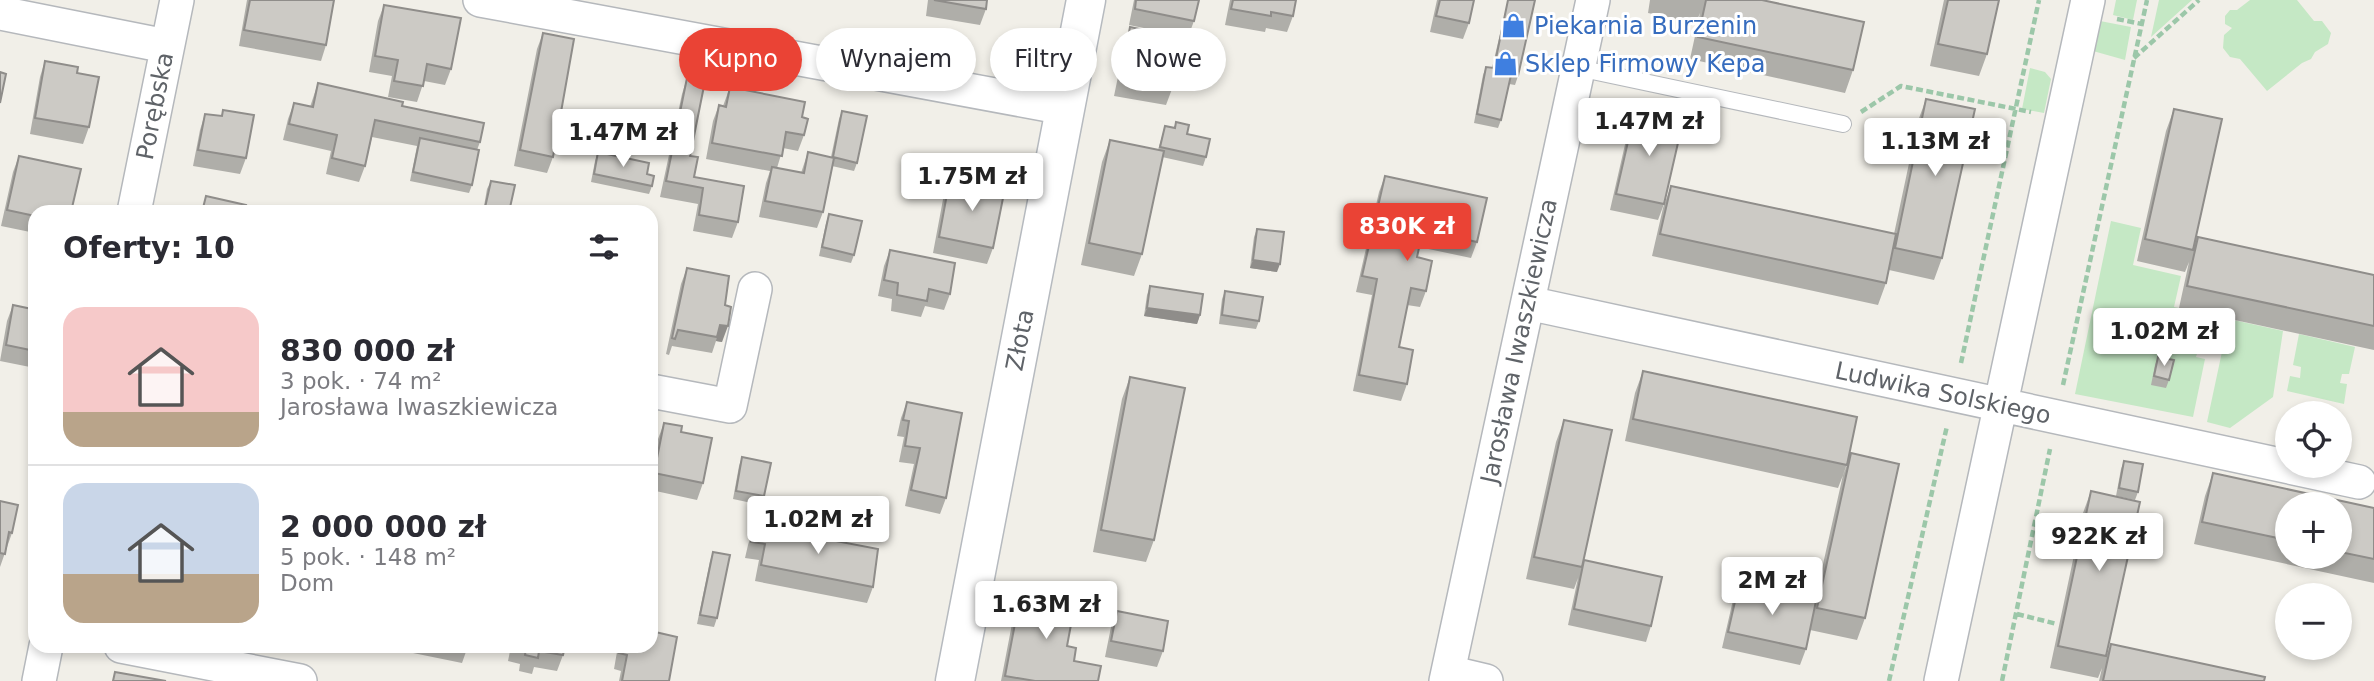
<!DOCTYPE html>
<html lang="pl">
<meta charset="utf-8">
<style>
body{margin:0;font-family:"DejaVu Sans",sans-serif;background:#f2f2f3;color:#2b2b33;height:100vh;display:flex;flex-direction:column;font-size:26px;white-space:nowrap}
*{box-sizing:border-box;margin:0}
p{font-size:23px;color:#7c7c81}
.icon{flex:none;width:38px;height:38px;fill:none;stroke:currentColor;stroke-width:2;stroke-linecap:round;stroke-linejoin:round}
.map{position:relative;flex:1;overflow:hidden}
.drawer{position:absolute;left:28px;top:205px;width:630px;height:448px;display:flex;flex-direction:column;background:#fff;border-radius:21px;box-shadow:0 4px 10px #0003}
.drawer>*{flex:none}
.banner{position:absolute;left:679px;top:28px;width:665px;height:63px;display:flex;gap:14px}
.fabs{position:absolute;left:2275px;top:401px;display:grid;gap:14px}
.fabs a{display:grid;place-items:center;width:77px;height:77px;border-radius:50%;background:#fff;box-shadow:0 4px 10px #0003;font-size:35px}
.price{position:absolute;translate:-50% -60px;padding:0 16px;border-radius:7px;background:#fff;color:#222;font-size:23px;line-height:46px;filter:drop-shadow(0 2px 4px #0008)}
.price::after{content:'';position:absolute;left:50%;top:42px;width:21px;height:16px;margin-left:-10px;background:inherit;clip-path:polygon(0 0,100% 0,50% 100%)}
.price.active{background:#ea4335;color:#fff}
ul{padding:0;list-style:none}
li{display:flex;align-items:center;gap:21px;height:175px;padding:0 35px}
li+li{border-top:2px solid #e1e1e2}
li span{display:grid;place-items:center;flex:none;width:196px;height:140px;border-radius:21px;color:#555}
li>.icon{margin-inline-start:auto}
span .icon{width:84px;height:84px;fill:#fffc;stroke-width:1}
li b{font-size:30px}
h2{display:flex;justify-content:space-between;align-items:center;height:84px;padding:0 35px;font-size:30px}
.tag{padding:0 24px;border-radius:32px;background:#fff;box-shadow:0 4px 10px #0003;font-size:24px;line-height:63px}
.tag.active{background:#ea4335;color:#fff}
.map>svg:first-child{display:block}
.green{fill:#c5e8c5}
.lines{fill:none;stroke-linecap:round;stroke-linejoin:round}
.lane-casing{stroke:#b5b8bc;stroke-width:18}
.street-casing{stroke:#b5b8bc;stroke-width:36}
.secondary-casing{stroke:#b6babf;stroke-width:41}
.path{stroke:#9cc7a9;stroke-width:4.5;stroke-dasharray:7 3.5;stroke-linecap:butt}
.lane{stroke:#fff;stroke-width:16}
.street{stroke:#fff;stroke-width:33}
.secondary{stroke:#fff;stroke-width:38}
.wall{fill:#afaea9;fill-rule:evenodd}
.shaded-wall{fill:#8f8d8a}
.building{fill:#cccac5;stroke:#8f8d8a;stroke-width:2}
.labels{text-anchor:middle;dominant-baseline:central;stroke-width:6;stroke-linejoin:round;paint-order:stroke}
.shop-label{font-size:24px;fill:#366cbe;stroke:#fff;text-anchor:start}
.street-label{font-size:24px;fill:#5f6368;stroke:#fff}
</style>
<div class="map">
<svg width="2374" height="681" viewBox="0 0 2374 681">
<rect width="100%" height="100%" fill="#f1efe8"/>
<path class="green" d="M2116,0H2137L2133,20L2113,15Z
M2159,0H2192L2151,37Z
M2250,0H2297L2314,21H2322L2331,33L2328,44L2315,52L2311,59L2302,63L2267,91L2240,59L2230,57L2223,48L2224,35L2232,28L2225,24V16L2230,10H2237Z
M2100,21L2131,27L2125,60L2093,51Z
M2030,68L2045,72L2051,79L2044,113L2022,109Z
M2111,221L2141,228L2133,265L2181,276L2174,307L2215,316L2208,349L2199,347L2196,357L2205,359L2193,417L2075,394Z
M2229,319L2283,331L2273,397L2230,428L2207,422Z
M2299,334L2355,347L2349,374H2342L2340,383L2347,384L2344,404L2287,391L2290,376L2300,378L2301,367L2293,365Z"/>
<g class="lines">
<defs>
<path id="lane" d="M1578,68L1843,124"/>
<path id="street" d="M480,0L1065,108
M0,13L166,46
M134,212L177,0
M1528,303L2359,482
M651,391L730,406L755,289
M121,646L300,681
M1448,672L1486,681
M39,681L46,646
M1446,681L1593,0
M1941,681L2088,0"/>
<path id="secondary" d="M955,681L1086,0"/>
</defs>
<use href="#lane" class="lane-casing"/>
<use href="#street" class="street-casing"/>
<use href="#secondary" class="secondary-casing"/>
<path class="path" d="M2117,19L2142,24
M2134,58L2199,0
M1861,112L1901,86L2031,112
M1961,363L2039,0
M2063,385L2147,0
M2017,614L2057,624
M1889,681L1947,426
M2002,681L2050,449"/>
<use href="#lane" class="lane"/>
<use href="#street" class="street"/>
<use href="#secondary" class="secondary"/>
</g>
<path class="wall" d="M247,0H334L326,45L321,61L239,46Z
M928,0H987L986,9L980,25L926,16Z
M1134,0H1199L1194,21L1188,37L1129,25Z
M1230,0H1296L1293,16L1287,32L1266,28L1265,32L1225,25Z
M1437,0H1474L1469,23L1463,39L1430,32Z
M1508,0H1535L1518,76L1515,85L1509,84L1501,120L1498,128L1474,123L1483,75L1486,67L1492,68Z
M1650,0H1762L1853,70L1845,93L1690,59L1700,13L1696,23L1648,13Z
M1944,0H1999L1987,54L1979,76L1930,66Z
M384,5L451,69L445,85L424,81L417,102L388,97L392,76L369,72L378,21Z
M1130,27L1172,89L1166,105L1114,96L1125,43Z
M543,33L553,157L547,173L514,166L537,49Z
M45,61L89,127L83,144L30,134L40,77Z
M687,78L690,156L694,177L738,222L732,238L693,231L698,204L660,197L682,94Z
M318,83L402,106L480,142L477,150L472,185L469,193L410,181L417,146L372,137L365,166L359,182L326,174L331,151L283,140L288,119L294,103L310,107Z
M730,87L802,117L804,135L798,151L783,148L777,168L801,173L808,152L831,157L839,119L842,111L857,163L854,171L832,166L823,212L817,228L759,217L766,183L770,171L706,159L713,121L719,105L723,106Z
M1926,99L1942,258L1934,280L1889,270L1886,283L1878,305L1652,256L1663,208L1671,186L1894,234L1918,121Z
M2174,109L2194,248L2198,237L2374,275V350L2179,308L2189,262L2185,272L2137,261L2166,131Z
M1635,111L1664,204L1658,220L1610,210L1629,127Z
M205,114L246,158L240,174L193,166L200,130Z
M1176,122L1206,157L1203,166L1162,157L1142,254L1134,276L1081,265L1102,162L1110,140L1158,150L1165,126L1174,128Z
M598,152L647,174L652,186L649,194L591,182L595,161Z
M19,156L35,212V233L1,226L13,172Z
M1385,176L1477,242L1471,258L1419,247L1417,257L1426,291L1420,307L1407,305L1399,347L1407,384L1401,401L1353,391L1372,295L1356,292L1379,192Z
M950,178L993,248L987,264L933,253L944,194Z
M491,181L509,212H483L487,189Z
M829,214L854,255L851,263L819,256L826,223Z
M1257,229L1277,272L1250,268L1254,237Z
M890,250L950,294L944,310L925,306L921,317L891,311L892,299L878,296L884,266Z
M687,268L725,305L722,342L716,341L712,353L672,346L669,355L666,354L681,284Z
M1150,286L1200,315L1197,324L1144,316L1147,295Z
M1225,291L1259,321L1256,329L1219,324L1222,299Z
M34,302H35V368L0,361L7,321L13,305L31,309Z
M2158,357L2169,380L2166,388L2151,385L2155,365Z
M1643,371L1847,465L1838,488L1625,441L1635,393Z
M1130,377L1154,540L1146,562L1093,552L1122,399Z
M907,402L946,498L940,514L905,506L914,464L899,462L904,437L897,436L901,418Z
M1564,420L1582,565L1651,626L1646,642L1568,625L1578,578L1574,589L1526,579L1556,442Z
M664,423L681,432L703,483L697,500L651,490V473L658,439Z
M1851,453L1865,618L1857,640L1810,630L1806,649L1800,665L1722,648L1733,600L1739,584L1815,600L1843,475Z
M742,457L764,496L761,505L733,499L739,466Z
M2124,461L2138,492L2135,500L2116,496L2121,469Z
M2213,473L2374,508V583L2194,544L2205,496ZM2287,504H2340V556H2287Z
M2091,491L2107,654L2111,644L2264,681H2099L2102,668L2098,678L2050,668L2083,513Z
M0,501L12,533L0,567Z
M753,529L873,587L867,603L755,581L759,560L745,558L748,545Z
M713,552L717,618L714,627L697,624L710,561Z
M1022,587L1067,646L1074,661L1098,681H1001L1016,603Z
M1117,611L1163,651L1157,667L1105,657L1111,627Z
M415,646H468L462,663L413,653Z
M511,646H565L563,655L557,671L534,667L532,674L519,671L520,664L508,661Z
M618,646H651L669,681H619L621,671L614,669Z"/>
<path class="shaded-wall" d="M1253,260L1280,264L1277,272L1250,268Z
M1147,308L1200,315L1197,324L1144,316Z
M720,325L728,326L722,342L716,341Z"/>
<path class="building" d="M250,0H334L326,45L244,30Z
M934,0H987L986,9Z
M1136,0H1199L1194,21L1135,9Z
M1233,0H1296L1293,16L1271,12V16L1231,9Z
M1440,0H1474L1469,23L1436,16Z
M1508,0H1535L1518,76L1511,75L1501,120L1477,114L1486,67L1494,68Z
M1706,0H1762L1864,22L1853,70L1698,37Z
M1948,0H1999L1987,54L1938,44Z
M384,5L461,18L451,69L427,64L423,86L394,81L398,60L375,56Z
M1130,27L1182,38L1172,89L1120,80Z
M543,33L574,39L553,157L520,150Z
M45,61L78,67L77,73L99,77L89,127L35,118Z
M0,72L6,74L0,103Z
M687,78L705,81L690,156L698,157L694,177L744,186L738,222L699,215L703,188L666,181Z
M318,83L403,102L402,106L484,123L480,142L375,120L365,166L332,158L337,135L289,124L294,103L313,107Z
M730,87L805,102L802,117L808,119L804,135L786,132L782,156L712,143L719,105L726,107Z
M1926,99L1975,109L1942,258L1895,248Z
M2174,109L2222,119L2193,250L2145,239Z
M223,110L254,115L246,158L198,150L205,114L222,116Z
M842,111L867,116L857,163L833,157Z
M1635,111L1683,121L1664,204L1616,194Z
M1176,122L1189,125L1187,134L1210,139L1206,157L1160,147L1165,126L1175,128Z
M420,138L479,150L472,185L413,172Z
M1110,140L1164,151L1142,254L1089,243Z
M598,152L649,163L647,174L654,176L652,186L594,174Z
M808,152L834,158L823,212L765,201L772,167L804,173Z
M19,156L81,169L71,212H35V216L7,210Z
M1385,176L1487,198L1477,242L1423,230L1417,257L1432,261L1426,291L1411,288L1399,347L1413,350L1407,384L1359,375L1377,279L1362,276Z
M950,178L1005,188L993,248L939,237Z
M491,181L515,185L509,212H484Z
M1671,186L1896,234L1886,283L1660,234Z
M206,196L246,205L244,212H202Z
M829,214L862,221L854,255L822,247Z
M1257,229L1284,232L1280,264L1253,260Z
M2198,237L2374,275V326L2187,286Z
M890,250L955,263L950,294L929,289L927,301L897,295L898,283L884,280Z
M687,268L729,276L725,305L731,307L728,326L720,325L717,337L678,330L675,339L672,338Z
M1150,286L1203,294L1200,315L1147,308Z
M1225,291L1263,297L1259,321L1222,315Z
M34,302H35V351L6,345L13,305L32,309Z
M2158,357L2174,360L2169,380L2154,376Z
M1643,371L1857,417L1847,465L1633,419Z
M1130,377L1185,388L1154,540L1101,530Z
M907,402L962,413L946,498L911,490L920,448L905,446L909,421L903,420Z
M1564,420L1612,430L1582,567L1534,557Z
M664,423L682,426L681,432L712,438L703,483L654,473Z
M1851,453L1899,464L1865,618L1817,608Z
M742,457L771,463L764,496L736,491Z
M2124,461L2143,464L2138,492L2119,488Z
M2213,473L2374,508V559L2340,552V504H2287V540L2202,522Z
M2091,491L2140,502L2106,656L2058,646Z
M0,501L18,505L12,533L9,532L5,554L0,553Z
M768,528L878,549L873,587L761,565L765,544L751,542L753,529L767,531Z
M713,552L730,555L717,618L700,615Z
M1584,560L1662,577L1651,626L1574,609Z
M1739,584L1816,601L1806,649L1728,632Z
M1022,587L1076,598L1067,646L1076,648L1074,661L1101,666L1098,681H1035L1005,676Z
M1117,611L1168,621L1163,651L1111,641Z
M651,631L677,637L669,681H622L627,655L619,653L621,646H651Z
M2111,644L2265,677L2264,681H2103Z
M516,646H565L563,655L539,651L538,658L525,655L526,648Z
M115,672L166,681H113Z"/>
<defs>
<symbol id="shop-bare" viewBox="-9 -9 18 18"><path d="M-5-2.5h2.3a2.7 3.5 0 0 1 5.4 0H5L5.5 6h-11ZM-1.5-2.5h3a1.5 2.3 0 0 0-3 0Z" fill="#3f7fe0" stroke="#fff" stroke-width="2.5" paint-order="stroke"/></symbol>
</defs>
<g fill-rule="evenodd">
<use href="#shop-bare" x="1496" y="8" width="35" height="35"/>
<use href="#shop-bare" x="1488" y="46" width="35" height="35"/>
</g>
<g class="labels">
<g class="shop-label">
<text x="1534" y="26">Piekarnia Burzenin</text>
<text x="1525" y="64">Sklep Firmowy Kepa</text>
</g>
<g class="street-label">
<text transform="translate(155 106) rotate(-79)">Porębska</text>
<text transform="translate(1020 340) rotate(-79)">Złota</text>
<text transform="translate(1519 341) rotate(-78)">Jarosława Iwaszkiewicza</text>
<text transform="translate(1943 393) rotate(12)">Ludwika Solskiego</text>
</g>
</g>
</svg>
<div class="fabs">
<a><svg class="icon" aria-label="locate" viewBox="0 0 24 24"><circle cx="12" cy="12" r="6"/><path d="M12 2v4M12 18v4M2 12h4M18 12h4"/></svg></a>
<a>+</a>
<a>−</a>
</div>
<b class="price" style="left:1649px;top:158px">1.47M zł</b>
<b class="price" style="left:623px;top:169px">1.47M zł</b>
<b class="price" style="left:1935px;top:178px">1.13M zł</b>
<b class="price" style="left:972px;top:213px">1.75M zł</b>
<b class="price active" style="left:1407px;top:263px">830K zł</b>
<b class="price" style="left:2164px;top:368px">1.02M zł</b>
<b class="price" style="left:818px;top:556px">1.02M zł</b>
<b class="price" style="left:2099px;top:573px">922K zł</b>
<b class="price" style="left:1772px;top:617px">2M zł</b>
<b class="price" style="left:1046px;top:641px">1.63M zł</b>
<div class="banner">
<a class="tag active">Kupno</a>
<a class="tag">Wynajem</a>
<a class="tag">Filtry</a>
<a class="tag">Nowe</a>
</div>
<section class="drawer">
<h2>Oferty: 10<svg class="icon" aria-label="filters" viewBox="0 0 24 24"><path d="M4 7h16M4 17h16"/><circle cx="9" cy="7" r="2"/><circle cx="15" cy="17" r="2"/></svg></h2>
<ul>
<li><span style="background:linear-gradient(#f6c9c9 75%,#b9a48a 0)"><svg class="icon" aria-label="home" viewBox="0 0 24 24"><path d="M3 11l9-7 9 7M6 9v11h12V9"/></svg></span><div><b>830 000 zł</b><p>3 pok. · 74 m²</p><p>Jarosława Iwaszkiewicza</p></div></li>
<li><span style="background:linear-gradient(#c9d6e8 65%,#b9a48a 0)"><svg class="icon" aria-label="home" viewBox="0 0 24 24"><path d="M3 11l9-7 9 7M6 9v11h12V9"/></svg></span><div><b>2 000 000 zł</b><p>5 pok. · 148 m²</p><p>Dom</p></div></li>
</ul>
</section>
</div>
